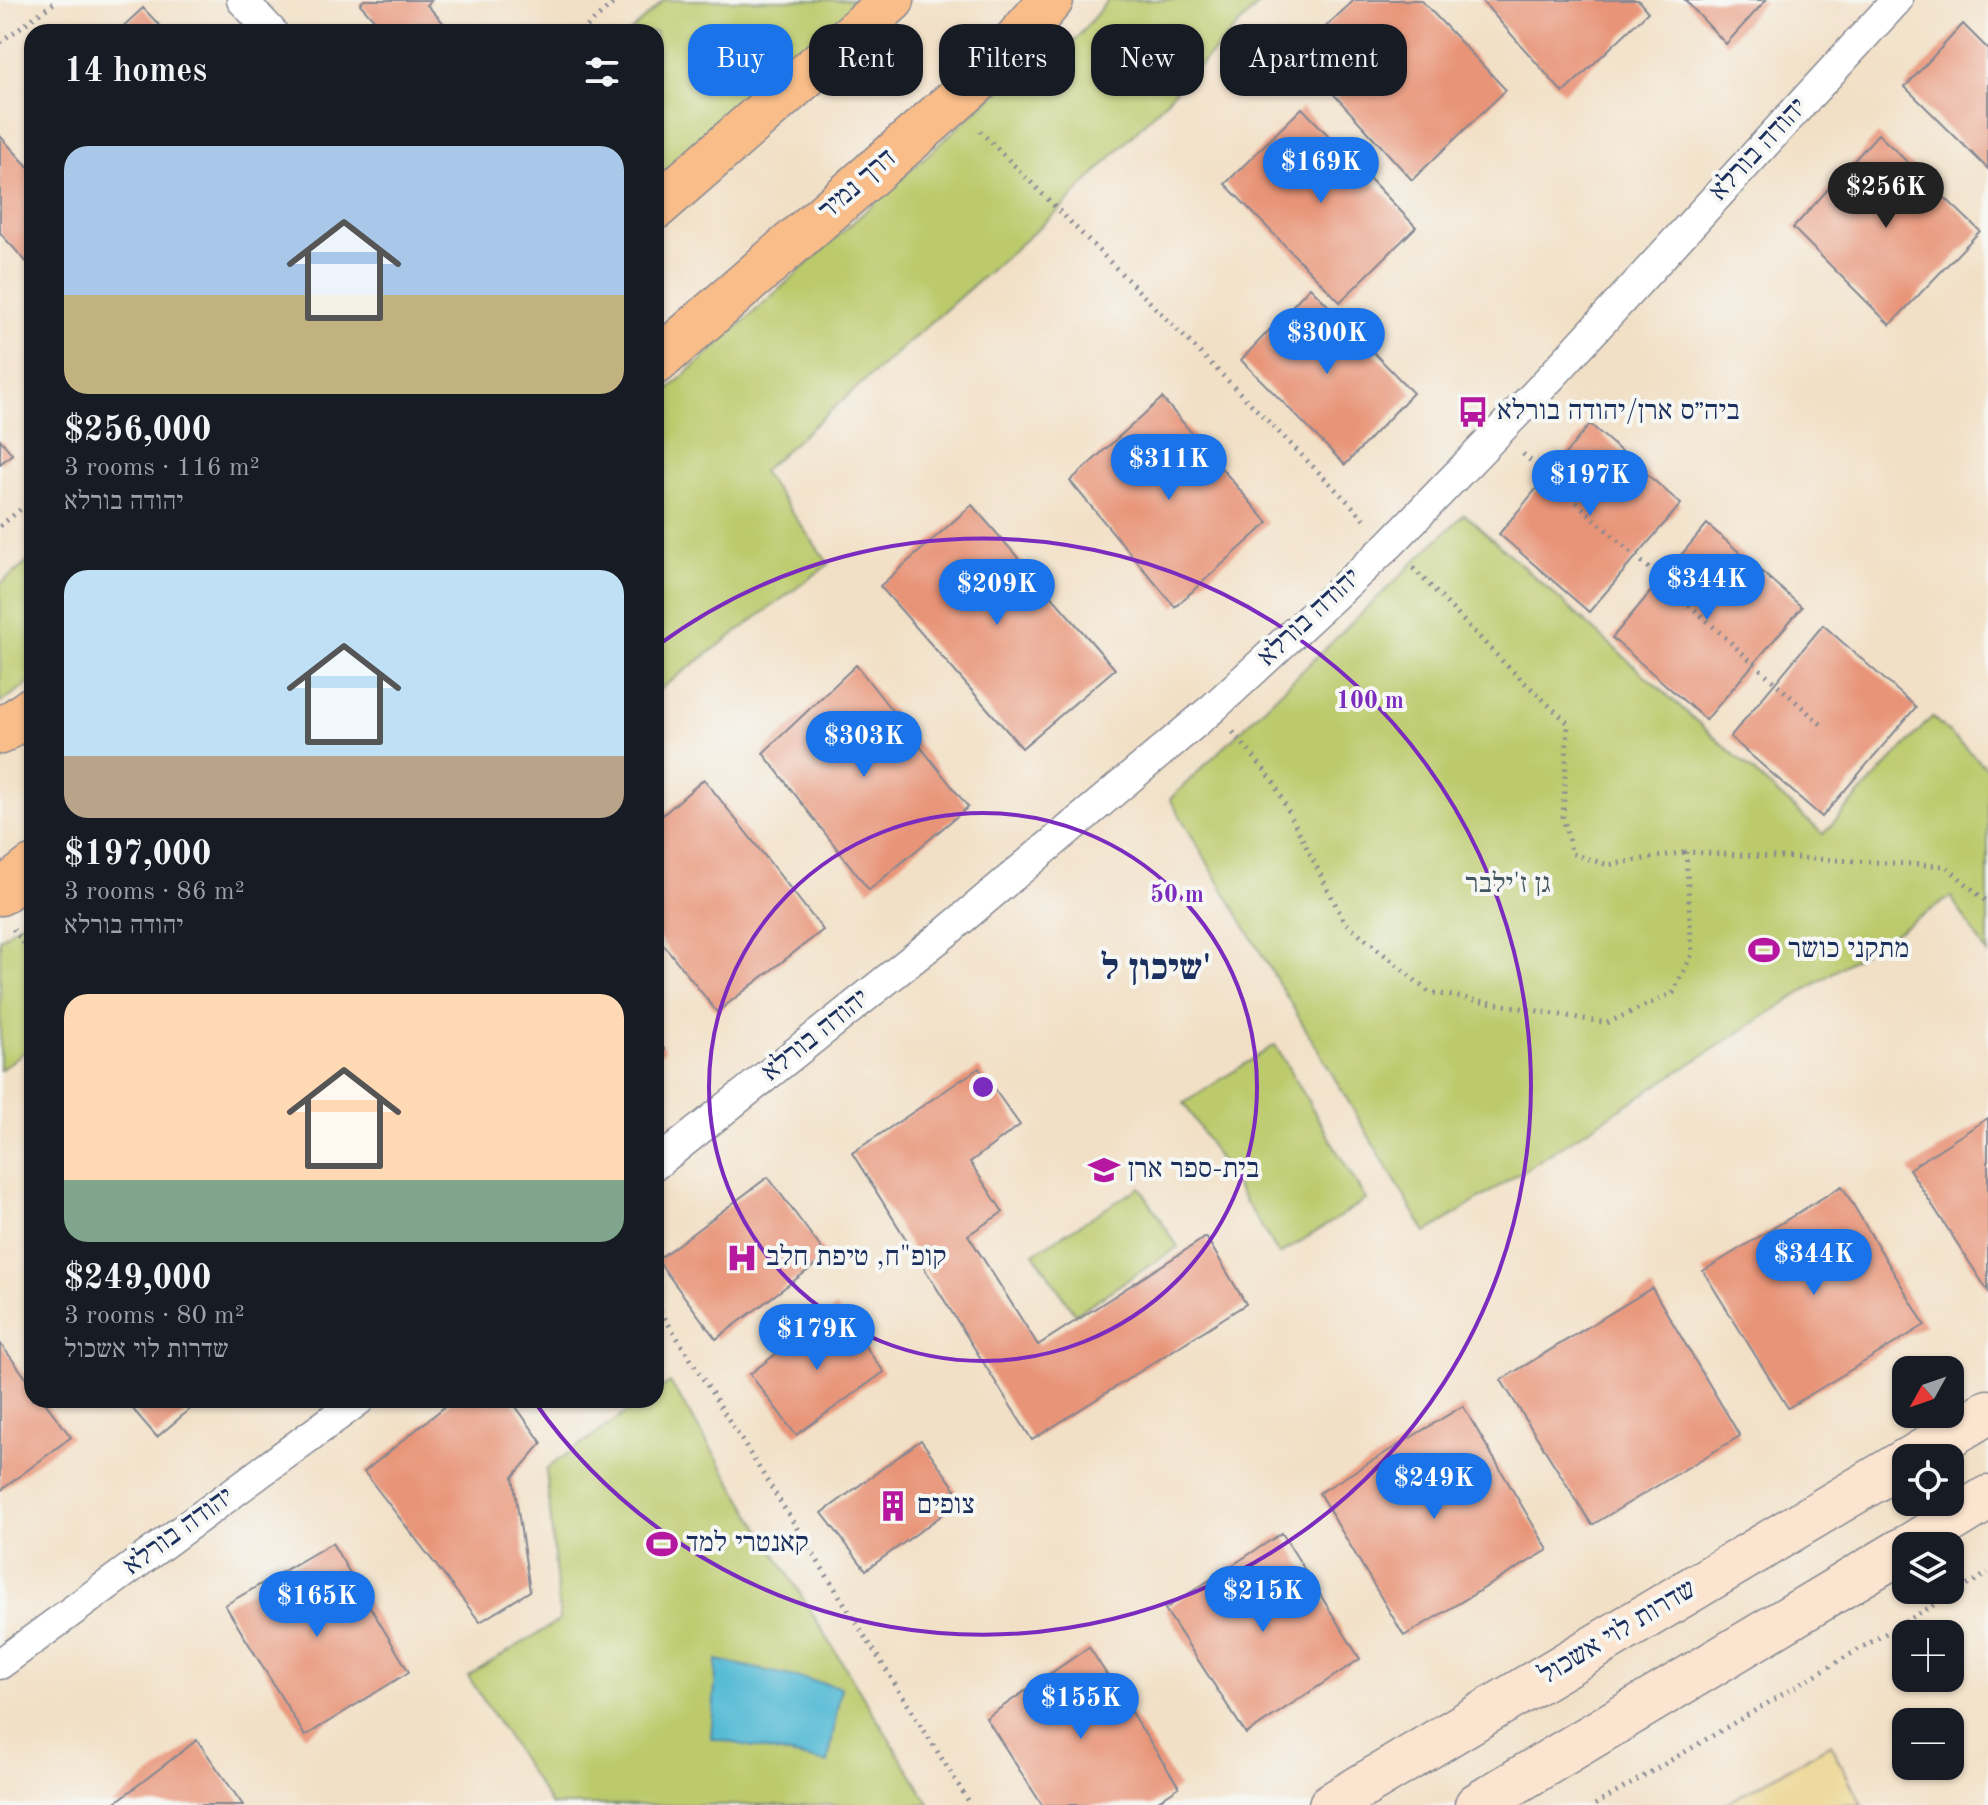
<!DOCTYPE html>
<meta charset="utf-8">
<style>
body{margin:0;font-family:"Old Standard TT","Frank Ruhl Libre",serif;background:#242831;color:#f1f3f6;height:100vh;display:flex;flex-direction:column;font-size:30px;white-space:nowrap}
*{box-sizing:border-box;margin:0}
p{font-size:26px;color:#9ea1a6}
.icon{flex:none;width:44px;height:44px;fill:none;stroke:currentColor;stroke-width:2;stroke-linecap:round;stroke-linejoin:round}
.map{position:relative;flex:1;overflow:hidden}
.drawer{position:absolute;left:24px;top:24px;width:640px;height:1384px;display:flex;flex-direction:column;background:#171b24;border-radius:24px;box-shadow:0 2px 6px #0004}
.drawer>*{flex:none}
.top-card{position:absolute;left:688px;top:24px;width:760px;height:72px;display:flex;gap:16px}
.needle{width:52px;rotate:230deg}
.fabs{position:absolute;left:1892px;top:1356px;display:grid;gap:16px}
.fabs a{display:grid;place-items:center;width:72px;height:72px;border-radius:16px;background:#171b24;box-shadow:0 2px 6px #0004;font-size:40px}
.price{position:absolute;translate:-50% -68px;padding:0 18px;border-radius:28px;background:#1a73e8;color:#fff;font-size:26px;line-height:52px;filter:drop-shadow(0 2px 4px #0008)}
.price::after{content:'';position:absolute;left:50%;top:48px;width:24px;height:18px;margin-left:-12px;background:inherit;clip-path:polygon(0 0,100% 0,50% 100%)}
.price.active{background:#222;color:#fff}
ul{padding:0;list-style:none}
li{display:grid;align-content:center;gap:16px;height:424px;padding:0 40px}
li span{display:grid;place-items:center;height:248px;border-radius:24px;color:#555}
li>.icon{margin-inline-start:auto}
span .icon{width:144px;height:144px;fill:#fffc;stroke-width:1}
li b{font-size:34px}
h2{display:flex;justify-content:space-between;align-items:center;height:96px;padding:0 40px;font-size:34px}
.pill{padding:0 28px;border-radius:24px;background:#171b24;box-shadow:0 2px 6px #0004;font-size:28px;line-height:72px}
.pill.active{background:#1a73e8;color:#fff}
.map>svg:first-child{display:block}
.green{fill:#bcca6c;stroke:#6c7c65;stroke-width:2}
.sand{fill:#eeda9e;stroke:#84847e;stroke-width:2}
.water{fill:#57bbd5;stroke:#39759a;stroke-width:2}
.building{fill:#e89478}
.lines{fill:none;stroke-linecap:round;stroke-linejoin:round}
.street-casing{stroke:#868892;stroke-width:33}
.secondary-casing{stroke:#868892;stroke-width:47}
.highway-casing{stroke:#868892;stroke-width:47}
.path{stroke:#868892;stroke-width:5;stroke-dasharray:2 6;stroke-linecap:butt}
.street{stroke:#fff;stroke-width:30}
.secondary{stroke:#fce5d0;stroke-width:44}
.highway{stroke:#f8bd89;stroke-width:44}
.ring{fill:none;stroke:#7b2cbf;stroke-width:4}
.labels{text-anchor:middle;dominant-baseline:central;stroke-width:8;stroke-linejoin:round;paint-order:stroke}
.street-label{font-size:28px;fill:#1b2f5e;stroke:#f6f6f2}
.poi-label{font-size:28px;fill:#1b2f5e;stroke:#f6f6f2;text-anchor:start}
.park-label{font-size:28px;fill:#435662;stroke:#f6f6f2}
.district-label{font-size:36px;font-weight:bold;fill:#1b2f5e;stroke:#f6f6f2}
.centre{fill:#7b2cbf;stroke:#f6f6f2;stroke-width:4}
.ring-label{font-size:24px;text-anchor:middle;font-weight:bold;fill:#7b2cbf;stroke:#f6f6f2;stroke-width:8;stroke-linejoin:round;paint-order:stroke}
</style>
<div class="map">
<svg width="1988" height="1805" viewBox="0 0 1988 1805">
<rect width="100%" height="100%" fill="#f6f6f2"/>
<filter id="ink" filterUnits="userSpaceOnUse"><feTurbulence type="fractalNoise" baseFrequency=".0125" numOctaves="2"/><feDisplacementMap in="SourceGraphic" scale="16" xChannelSelector="R" yChannelSelector="G"/><feConvolveMatrix kernelMatrix="1 2 1 2 8 2 1 2 1" color-interpolation-filters="sRGB"/></filter>
<filter id="wash" filterUnits="userSpaceOnUse"><feTurbulence type="fractalNoise" baseFrequency=".006" numOctaves="4" result="noise"/><feDisplacementMap in="SourceGraphic" scale="32" xChannelSelector="R" yChannelSelector="G"/><feGaussianBlur stdDeviation="1.8" result="paint"/><feColorMatrix in="noise" values="0 0 0 0 0 0 0 0 0 0 0 0 0 0 0 0 0 1.4 0 .05"/><feComposite in="paint" operator="in"/></filter>
<g filter="url(#wash)">
<rect width="100%" height="100%" fill="#f2e0c6"/>
<path class="green" d="M664,0H866L656,182V32H630Z
M1108,0H1263L1068,202L762,471L829,564L656,692V401L1000,89L1036,88Z
M1464,514L1823,834L1932,717L1988,769V955L1951,897L1426,1233L1170,799Z
M32,559V681L0,703V584Z
M32,914V1046L0,1070V939Z
M1275,1045L1366,1200L1279,1255L1184,1103Z
M1140,1187L1178,1247L1075,1314L1034,1253Z
M670,1382L930,1805H551L468,1676L560,1620L546,1469L644,1400H656V1392Z"/>
<path class="sand" d="M1831,1744L1862,1805H1724Z"/>
<path class="water" d="M717,1660L841,1687L828,1763L711,1738Z"/>
<g id="blocks">
<path class="building" d="M364,0H432L427,5L449,29L446,32H385L360,4Z
M1354,0H1421L1506,90L1412,180L1297,54Z
M1481,0H1638L1648,12L1563,93Z
M1685,0H1766L1726,44Z
M143,8L166,32H117Z
M1963,24L1988,49V169L1905,87Z
M1302,108L1416,227L1340,302L1225,184Z
M1878,134L1980,231L1890,325L1793,228Z
M0,136L32,171V268L0,233Z
M1310,287L1413,393L1345,465L1241,360Z
M1162,398L1268,523L1175,607L1070,481Z
M1590,424L1681,504L1589,612L1499,534Z
M0,439L12,454L0,464Z
M972,505L1115,669L1022,748L880,586Z
M1707,524L1802,607L1706,720L1612,638Z
M1823,625L1916,707L1822,817L1730,737Z
M856,665L968,807L869,890L763,753Z
M704,779L823,930L717,1012L656,935V821Z
M656,1038L665,1050L656,1057Z
M979,1068L1020,1125L970,1162L1003,1212L968,1235L1038,1345L1206,1237L1246,1304L1032,1440L852,1153Z
M1988,1118V1291L1909,1169Z
M768,1177L827,1256L716,1339L657,1260Z
M1842,1186L1925,1325L1788,1408L1703,1271Z
M1652,1288L1740,1436L1592,1525L1501,1380Z
M836,1307L884,1372L796,1435L750,1374Z
M0,1343L32,1386V1400H43L71,1437L0,1491Z
M125,1400H201L157,1437Z
M453,1400H511L542,1443L513,1477L530,1591L480,1622L364,1472Z
M1463,1406L1548,1550L1404,1636L1319,1493Z
M921,1440L963,1500L866,1570L822,1513Z
M1282,1533L1360,1659L1246,1734L1165,1609Z
M332,1543L409,1672L305,1736L225,1605Z
M1089,1647L1179,1787L1152,1805H1042L986,1718Z
M197,1740L243,1805H112Z"/>
</g>
</g>
<g filter="url(#ink)">
<use href="#blocks" fill-opacity="0" stroke="#868892" stroke-width="2"/>
<g class="lines">
<defs>
<path id="street" d="M242,0L272,32
M656,1164L944,934L1213,708L1390,544L1539,390L1897,0
M0,1664L359,1400"/>
<path id="secondary" d="M1912,1458L1988,1412
M1910,1546L1988,1498
M1331,1805L1906,1461
M1477,1805L1906,1548"/>
<path id="highway" d="M656,207L892,0
M656,362L989,71L1051,0
M0,732L32,709
M0,893L32,868"/>
</defs>
<use href="#street" class="street-casing"/>
<use href="#secondary" class="secondary-casing"/>
<use href="#highway" class="highway-casing"/>
<path class="path" d="M581,32L617,0
M0,42L58,0
M980,131L1367,521
M1523,454L1824,727
M0,526L32,500
M1413,568L1505,664L1568,723L1563,817L1572,854L1608,865L1686,852
M1233,732L1272,779L1344,921L1429,992L1607,1023L1673,993L1692,954L1686,852L1946,866L1988,903
M13,929L32,953
M656,1304L971,1805
M1595,1805L1988,1573"/>
<use href="#street" class="street"/>
<use href="#secondary" class="secondary"/>
<use href="#highway" class="highway"/>
</g>
</g>
<g class="ring">
<circle cx="983" cy="1087" r="274"/>
<path d="M657 646A548 548 0 1 1 534 1401"/>
</g>
<defs>
<symbol id="bus-bare" viewBox="-9 -9 18 18"><path d="M-5-6H5V4H4V6H2V4H-2V6H-4V4H-5ZM-3.5-4V0h7V-4ZM-3.5 1.2v1.5H-2V1.2ZM2 1.2v1.5H3.5V1.2Z" fill="#b5179e" stroke="#f6f6f2" stroke-width="2.5" paint-order="stroke"/></symbol>
<symbol id="stadium-bare" viewBox="-9 -9 18 18"><path d="M0-5a6.5 5 0 1 0 0 10a6.5 5 0 1 0 0-10ZM-3.5-1.8h7v3.6h-7Z" fill="#b5179e" stroke="#f6f6f2" stroke-width="2.5" paint-order="stroke"/></symbol>
<symbol id="school-bare" viewBox="-9 -9 18 18"><path d="M0-5L7-2L0 1L-7-2ZM-4 1L0 2.5L4 1V4Q0 6-4 4Z" fill="#b5179e" stroke="#f6f6f2" stroke-width="2.5" paint-order="stroke"/></symbol>
<symbol id="hospital-bare" viewBox="-9 -9 18 18"><path d="M-5-5h3v3.5h4V-5h3V5h-3V1.5h-4V5h-3Z" fill="#b5179e" stroke="#f6f6f2" stroke-width="2.5" paint-order="stroke"/></symbol>
<symbol id="building-bare" viewBox="-9 -9 18 18"><path d="M-4-6H4V6H1V3H-1V6H-4ZM-2.5-4.3h1.7v1.8h-1.7ZM.8-4.3h1.7v1.8H.8ZM-2.5-1h1.7V.8h-1.7ZM.8-1h1.7V.8H.8Z" fill="#b5179e" stroke="#f6f6f2" stroke-width="2.5" paint-order="stroke"/></symbol>
</defs>
<g fill-rule="evenodd">
<use href="#bus-bare" x="1451" y="390" width="44" height="44"/>
<use href="#stadium-bare" x="1742" y="928" width="44" height="44"/>
<use href="#school-bare" x="1082" y="1148" width="44" height="44"/>
<use href="#hospital-bare" x="720" y="1236" width="44" height="44"/>
<use href="#building-bare" x="871" y="1484" width="44" height="44"/>
<use href="#stadium-bare" x="640" y="1522" width="44" height="44"/>
</g>
<g class="labels">
<g class="street-label">
<text transform="translate(1759 150) rotate(-47)">יהודה בורלא</text>
<text transform="translate(858 185) rotate(-41)">דרך נמיר</text>
<text transform="translate(1310 618) rotate(-43)">יהודה בורלא</text>
<text transform="translate(816 1036) rotate(-39)">יהודה בורלא</text>
<text transform="translate(179 1532) rotate(-36)">יהודה בורלא</text>
<text transform="translate(1618 1633) rotate(-31)">שדרות לוי אשכול</text>
</g>
<g class="poi-label">
<text x="1497" y="412">ביה״ס ארן/יהודה בורלא</text>
<text x="1788" y="950">מתקני כושר</text>
<text x="1128" y="1170">בית-ספר ארן</text>
<text x="766" y="1258">קופ"ח, טיפת חלב</text>
<text x="917" y="1506">צופים</text>
<text x="686" y="1544">קאנטרי למד</text>
</g>
<g class="park-label">
<text x="1508" y="885">גן ז'ילבר</text>
</g>
<g class="district-label">
<text x="1156" y="970">שיכון ל'</text>
</g>
</g>
<circle cx="983" cy="1087" r="12" class="centre"/>
<g class="ring-label">
<text x="1370" y="708">100 m</text>
<text x="1177" y="902">50 m</text>
</g>
</svg>
<div class="fabs">
<a><svg class="needle" viewBox="-14 -14 28 28"><path d="M0-13l5 13h-10z" fill="#e53935"/><path d="M0 13l5-13h-10z" fill="#9ea1a6"/></svg></a>
<a><svg class="icon" aria-label="locate" viewBox="0 0 24 24"><circle cx="12" cy="12" r="6"/><path d="M12 2v4M12 18v4M2 12h4M18 12h4"/></svg></a>
<a><svg class="icon" aria-label="layers" viewBox="0 0 24 24"><path d="M12 4l9 5-9 5-9-5zM3 14l9 5 9-5"/></svg></a>
<a>+</a>
<a>−</a>
</div>
<b class="price" style="left:1321px;top:205px">$169K</b>
<b class="price active" style="left:1886px;top:230px">$256K</b>
<b class="price" style="left:1327px;top:376px">$300K</b>
<b class="price" style="left:1169px;top:502px">$311K</b>
<b class="price" style="left:1590px;top:518px">$197K</b>
<b class="price" style="left:1707px;top:622px">$344K</b>
<b class="price" style="left:997px;top:627px">$209K</b>
<b class="price" style="left:864px;top:779px">$303K</b>
<b class="price" style="left:1814px;top:1297px">$344K</b>
<b class="price" style="left:817px;top:1372px">$179K</b>
<b class="price" style="left:1434px;top:1521px">$249K</b>
<b class="price" style="left:1263px;top:1634px">$215K</b>
<b class="price" style="left:317px;top:1639px">$165K</b>
<b class="price" style="left:1081px;top:1741px">$155K</b>
<div class="top-card">
<a class="pill active">Buy</a>
<a class="pill">Rent</a>
<a class="pill">Filters</a>
<a class="pill">New</a>
<a class="pill">Apartment</a>
</div>
<section class="drawer">
<h2>14 homes<svg class="icon" aria-label="filters" viewBox="0 0 24 24"><path d="M4 7h16M4 17h16"/><circle cx="9" cy="7" r="2"/><circle cx="15" cy="17" r="2"/></svg></h2>
<ul>
<li><span style="background:linear-gradient(#a9c7e8 60%,#c2b280 0)"><svg class="icon" aria-label="home" viewBox="0 0 24 24"><path d="M3 11l9-7 9 7M6 9v11h12V9"/></svg></span><div><b>$256,000</b><p>3 rooms · 116 m²</p><p>יהודה בורלא</p></div></li>
<li><span style="background:linear-gradient(#bfe0f5 75%,#b9a48a 0)"><svg class="icon" aria-label="home" viewBox="0 0 24 24"><path d="M3 11l9-7 9 7M6 9v11h12V9"/></svg></span><div><b>$197,000</b><p>3 rooms · 86 m²</p><p>יהודה בורלא</p></div></li>
<li><span style="background:linear-gradient(#ffd9b3 75%,#7fa58c 0)"><svg class="icon" aria-label="home" viewBox="0 0 24 24"><path d="M3 11l9-7 9 7M6 9v11h12V9"/></svg></span><div><b>$249,000</b><p>3 rooms · 80 m²</p><p>שדרות לוי אשכול</p></div></li>
</ul>
</section>
</div>
